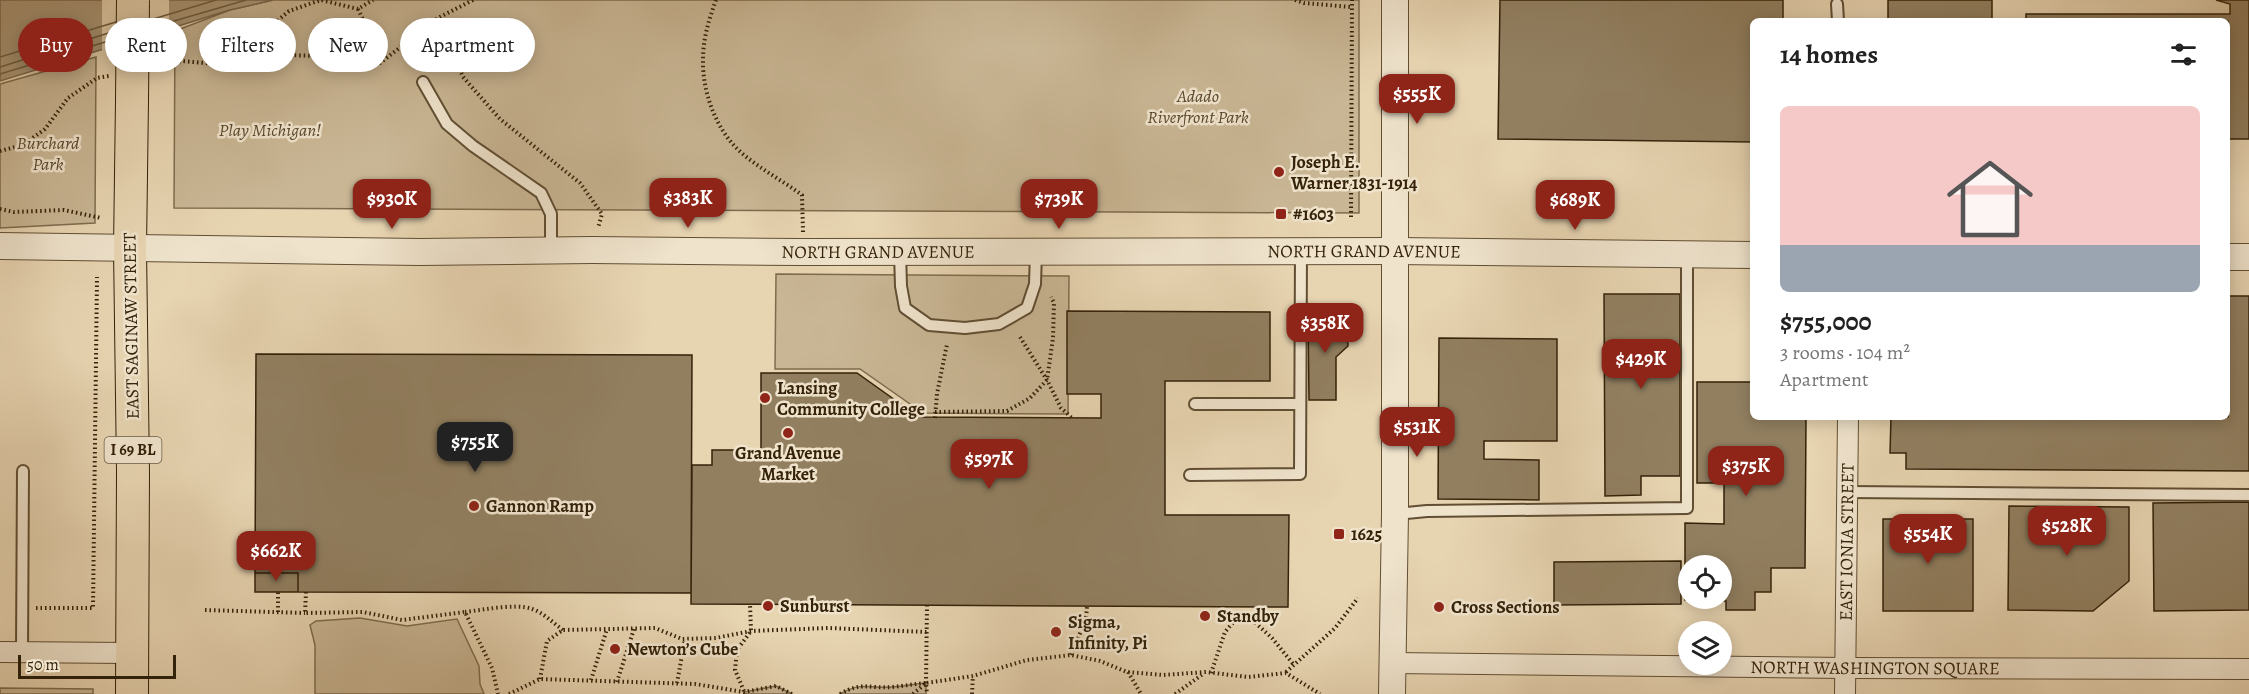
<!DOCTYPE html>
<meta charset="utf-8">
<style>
body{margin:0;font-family:Alegreya,serif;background:#f2f2f2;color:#222;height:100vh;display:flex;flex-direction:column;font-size:22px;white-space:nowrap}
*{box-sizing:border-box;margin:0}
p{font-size:20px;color:#767676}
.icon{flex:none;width:33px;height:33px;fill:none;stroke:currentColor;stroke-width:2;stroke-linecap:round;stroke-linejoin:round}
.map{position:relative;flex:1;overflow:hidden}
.details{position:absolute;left:1750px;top:18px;width:480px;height:402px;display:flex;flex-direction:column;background:#fff;border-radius:9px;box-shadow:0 3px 15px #0003}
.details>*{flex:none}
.top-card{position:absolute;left:18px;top:18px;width:570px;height:54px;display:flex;gap:12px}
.controls{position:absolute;left:1678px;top:555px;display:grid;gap:12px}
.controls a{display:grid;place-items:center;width:54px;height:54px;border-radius:50%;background:#fff;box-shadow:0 3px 15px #0003;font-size:30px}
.scale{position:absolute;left:18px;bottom:15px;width:158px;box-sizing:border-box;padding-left:6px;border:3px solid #342209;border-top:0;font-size:16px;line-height:21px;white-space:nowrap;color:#342209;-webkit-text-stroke:4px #efe3cc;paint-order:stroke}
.price{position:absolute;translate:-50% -51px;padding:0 14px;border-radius:12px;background:#8f2418;color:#fff;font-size:20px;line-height:39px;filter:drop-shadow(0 2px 3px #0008)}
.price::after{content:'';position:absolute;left:50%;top:36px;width:18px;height:14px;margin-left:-9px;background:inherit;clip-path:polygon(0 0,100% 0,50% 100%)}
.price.on{background:#222;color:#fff}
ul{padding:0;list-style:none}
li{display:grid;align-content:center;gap:12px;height:318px;padding:0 30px}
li+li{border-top:2px solid #e0e0e0}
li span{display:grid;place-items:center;height:186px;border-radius:9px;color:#555}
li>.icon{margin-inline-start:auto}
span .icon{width:108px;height:108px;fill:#fffc;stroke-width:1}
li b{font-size:26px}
h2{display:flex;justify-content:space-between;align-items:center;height:72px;padding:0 30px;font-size:26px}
.pill{padding:0 21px;border-radius:27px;background:#fff;box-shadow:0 3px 15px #0003;font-size:21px;line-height:54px}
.pill.on{background:#8f2418;color:#fff}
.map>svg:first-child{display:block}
.green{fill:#c9b694;stroke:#7e6c4e;stroke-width:1.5}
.water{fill:#aa9778;stroke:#7b684c;stroke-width:1.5}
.pier{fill:#e7d4b1}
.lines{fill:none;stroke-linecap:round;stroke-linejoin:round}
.shore{stroke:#6f5c40;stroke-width:1.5}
.building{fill:#917f60;stroke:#342209;stroke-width:1.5;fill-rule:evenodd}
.service-casing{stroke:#614e33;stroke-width:14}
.minor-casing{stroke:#614e33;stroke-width:22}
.tertiary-casing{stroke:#614e33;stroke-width:28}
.primary-casing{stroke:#342209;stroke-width:34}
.path{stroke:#342209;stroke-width:4;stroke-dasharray:1.5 3;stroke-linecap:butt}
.service{stroke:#efe3cc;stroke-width:10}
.minor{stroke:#efe3cc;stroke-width:20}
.tertiary{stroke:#efe3cc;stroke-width:26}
.primary{stroke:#e7d4b1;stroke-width:32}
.primary-bridge-casing{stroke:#342209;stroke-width:34;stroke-linecap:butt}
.primary-bridge{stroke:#e7d4b1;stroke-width:32}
.poi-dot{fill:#8f2418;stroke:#efe3cc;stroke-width:2}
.labels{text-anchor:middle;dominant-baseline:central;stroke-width:5;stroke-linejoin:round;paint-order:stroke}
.shield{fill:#efe3cc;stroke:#6c5c44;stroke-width:1.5}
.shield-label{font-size:16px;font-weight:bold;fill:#342209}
.park-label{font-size:18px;font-style:italic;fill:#59472c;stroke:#efe3cc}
.poi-label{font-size:18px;font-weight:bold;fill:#342209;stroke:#efe3cc;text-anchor:start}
.street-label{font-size:18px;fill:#342209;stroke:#efe3cc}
</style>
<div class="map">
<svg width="2249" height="694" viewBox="0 0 2249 694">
<rect width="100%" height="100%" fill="#e7d4b1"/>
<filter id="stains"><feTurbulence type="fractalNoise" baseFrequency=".00333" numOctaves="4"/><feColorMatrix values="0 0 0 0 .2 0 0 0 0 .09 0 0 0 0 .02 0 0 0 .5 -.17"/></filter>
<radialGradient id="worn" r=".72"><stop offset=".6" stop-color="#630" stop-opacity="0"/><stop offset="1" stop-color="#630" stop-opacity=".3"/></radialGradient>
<path class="green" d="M273,0H1359V213L174,208L175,31L230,10Z
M96,57L95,223L0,228V84Z
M776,274L1069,276L1068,414L923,413L860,369H775Z
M360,618L407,626L457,619L479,666L480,684L484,694H315V645L310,625L316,621Z
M926,683V694H840C863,681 868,689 892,687C903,686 914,684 926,683Z
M776,686L792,694H744V692Z
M0,688L93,689V694H0Z"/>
<path class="water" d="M0,0H273L230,10L0,81Z"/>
<path class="pier" d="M102,0H169V32L102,53Z"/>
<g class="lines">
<path class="shore" d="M150,20L216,0
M150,28L246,0
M0,57L116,22
M0,67L115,31
M0,74L115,39"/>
</g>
<path class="building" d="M1500,0H1783V21H1754V142L1498,139Z
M1888,0H1992V21H1888Z
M2216,0H2249V139H2228V21H2026V14H2230V4Z
M1604,294H1680V476H1641V495L1605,496Z
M2228,296H2249V471L1906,469V453H1890L1891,417H2228Z
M1067,311L1270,312V381H1165V515H1289L1288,607L691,604L692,465H712V450H761V373H857L919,417L1101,418V394H1067Z
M1334,313L1347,326L1348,346L1336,357V400H1309L1308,314Z
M1439,338L1557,339V441H1484V459L1539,460V500L1438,499Z
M256,354L692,355L691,593L298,592V573H255Z
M1697,382H1754V417H1806L1805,568H1771V592H1755V610H1726V601L1685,600V523L1724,524V483H1697ZM1689,566H1722V598H1689Z
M2249,502V610L2154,611L2153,503Z
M2009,506L2129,507V581L2093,611L2008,610Z
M1883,519H1973V611H1883Z
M1681,561V604L1554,605V562Z
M255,573H298V592H255Z"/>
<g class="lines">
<defs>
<path id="service" d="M1837,4L1838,21
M423,82L447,124L473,146L541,193L551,214V250
M900,252L901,286L905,308L929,325L965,328L999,324L1027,308L1035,284L1036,252
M1195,404H1300
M1190,475L1300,474L1301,251
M1847,492L2249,495
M1396,514L1427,511L1687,508V254
M22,652L23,471"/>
<g id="minor">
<path d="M0,652L131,653"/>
<path id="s1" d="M1392,663L1845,668L2249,669"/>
<path id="s2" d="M1845,694L1848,417"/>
</g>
<g id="tertiary">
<path id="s3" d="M0,246L420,252L592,250L801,252L1396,251L1754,255"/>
<path d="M2228,257H2249"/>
<path d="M1392,694L1395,514V0"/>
</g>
<path id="primary" d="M132,694L133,472L130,248L132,100"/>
</defs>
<use href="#service" class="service-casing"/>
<use href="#minor" class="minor-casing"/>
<use href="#tertiary" class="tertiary-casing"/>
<use href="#primary" class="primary-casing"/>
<path class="path" d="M473,0L438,18L463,77L500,119L580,183L602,214L598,228
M716,0C709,19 703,39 703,59C702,93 717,133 744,155C762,170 783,181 802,195L803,232
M1295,0L1304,3L1351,7
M358,9L383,61
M239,64L257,38L289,11L321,0L358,9L373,0
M157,66L182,61L216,64H252L286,55L320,56L351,64L380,63L438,18
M0,151L23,145L45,129L68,98L97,78L109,76
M0,209L14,212L64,210L101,218
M1351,217L1352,0
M1020,337L1047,380L1061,408L1072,418
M935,412L1007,411L1030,398L1047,380L1053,338L1054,303L1051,297
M935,418L937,394L947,344
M306,592L305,613L363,612L402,620L465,612L492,668L498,694
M36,608H93L97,277
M205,610L305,613
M278,612V592
M465,612C483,610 515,603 532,609C544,613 553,623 563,630
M1071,655L1086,619L1087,606
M1128,672L1141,694
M1286,672L1335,628L1358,598
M1211,673L1225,632L1236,619H1251L1272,638L1294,665
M540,679L547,641L563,630L655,628L682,639L716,638L751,631L828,628L927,632
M591,680L607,629
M617,682L634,629
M677,683L685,639
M926,683L927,605
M744,691L735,670L737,650L751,631L750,604
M509,694L540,679L695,684L744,692L776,686L792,694
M840,694C863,681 868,689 892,687C903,686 914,684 926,683L927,694
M913,694L926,683L973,676L1027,660L1071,655L1100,661L1127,672L1163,675L1206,672L1248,677L1286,673L1320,694
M972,694L973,676
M1175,694L1203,674"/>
<use href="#service" class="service"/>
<use href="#minor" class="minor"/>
<use href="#tertiary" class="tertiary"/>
<use href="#primary" class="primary"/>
<defs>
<path id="primary-bridge" d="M132,100L133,0"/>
</defs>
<use href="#primary-bridge" class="primary-bridge-casing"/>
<use href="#primary-bridge" class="primary-bridge"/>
</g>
<g class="poi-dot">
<circle cx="1279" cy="172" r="6"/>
<rect x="1275" y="208" width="12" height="12" rx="3"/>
<circle cx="765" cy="398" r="6"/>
<circle cx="788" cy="433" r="6"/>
<circle cx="474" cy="506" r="6"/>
<rect x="1333" y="528" width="12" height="12" rx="3"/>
<circle cx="768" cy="606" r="6"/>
<circle cx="1439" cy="607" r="6"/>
<circle cx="1205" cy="616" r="6"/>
<circle cx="1056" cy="632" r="6"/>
<circle cx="615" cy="649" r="6"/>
</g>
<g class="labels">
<rect class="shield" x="104.5" y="437" width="57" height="26" rx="4.5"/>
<g class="shield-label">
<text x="133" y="450">I 69 BL</text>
</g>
<g class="park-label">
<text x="1198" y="96">Adado<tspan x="1198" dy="21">Riverfront Park</tspan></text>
<text x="270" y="130">Play Michigan!</text>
<text x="48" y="143">Burchard<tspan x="48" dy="21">Park</tspan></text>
</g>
<g class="poi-label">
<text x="1291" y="162">Joseph E.<tspan x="1291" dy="21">Warner 1831-1914</tspan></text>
<text x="1293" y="214">#1603</text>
<text x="777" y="388">Lansing<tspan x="777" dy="21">Community College</tspan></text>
<text x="788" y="453" text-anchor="middle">Grand Avenue<tspan x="788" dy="21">Market</tspan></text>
<text x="486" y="506">Gannon Ramp</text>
<text x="1351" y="534">1625</text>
<text x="780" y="606">Sunburst</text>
<text x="1451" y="607">Cross Sections</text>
<text x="1217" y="616">Standby</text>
<text x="1068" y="622">Sigma,<tspan x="1068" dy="21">Infinity, Pi</tspan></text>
<text x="627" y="649">Newton’s Cube</text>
</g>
<g class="street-label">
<text stroke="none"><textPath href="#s3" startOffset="1364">NORTH GRAND AVENUE</textPath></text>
<text stroke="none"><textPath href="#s3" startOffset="878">NORTH GRAND AVENUE</textPath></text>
<text transform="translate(131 326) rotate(-91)">EAST SAGINAW STREET</text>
<text stroke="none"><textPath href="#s2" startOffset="152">EAST IONIA STREET</textPath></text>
<text stroke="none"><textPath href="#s1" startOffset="483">NORTH WASHINGTON SQUARE</textPath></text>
</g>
</g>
<rect width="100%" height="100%" filter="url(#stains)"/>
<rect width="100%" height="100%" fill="url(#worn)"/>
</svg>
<div class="controls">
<a><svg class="icon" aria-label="locate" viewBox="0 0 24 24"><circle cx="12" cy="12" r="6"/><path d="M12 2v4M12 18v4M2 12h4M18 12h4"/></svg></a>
<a><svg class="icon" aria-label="layers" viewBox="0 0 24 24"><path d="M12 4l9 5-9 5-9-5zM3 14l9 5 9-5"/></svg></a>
</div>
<div class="scale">50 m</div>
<b class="price" style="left:1417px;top:125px">$555K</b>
<b class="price" style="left:688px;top:229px">$383K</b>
<b class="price" style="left:392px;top:230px">$930K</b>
<b class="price" style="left:1059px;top:230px">$739K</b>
<b class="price" style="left:1575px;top:231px">$689K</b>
<b class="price" style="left:1325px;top:354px">$358K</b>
<b class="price" style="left:1641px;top:390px">$429K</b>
<b class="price" style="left:1417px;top:458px">$531K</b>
<b class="price on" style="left:475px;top:473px">$755K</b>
<b class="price" style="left:989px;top:490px">$597K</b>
<b class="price" style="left:1746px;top:497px">$375K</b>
<b class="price" style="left:2067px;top:557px">$528K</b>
<b class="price" style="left:1928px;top:565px">$554K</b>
<b class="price" style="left:276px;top:582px">$662K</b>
<div class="top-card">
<a class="pill on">Buy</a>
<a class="pill">Rent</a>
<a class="pill">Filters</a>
<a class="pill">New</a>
<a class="pill">Apartment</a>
</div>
<section class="details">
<h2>14 homes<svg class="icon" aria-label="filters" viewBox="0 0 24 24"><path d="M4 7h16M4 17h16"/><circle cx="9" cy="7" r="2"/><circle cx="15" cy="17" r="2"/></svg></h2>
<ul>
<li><span style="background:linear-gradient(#f6c9c9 75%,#9aa5b1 0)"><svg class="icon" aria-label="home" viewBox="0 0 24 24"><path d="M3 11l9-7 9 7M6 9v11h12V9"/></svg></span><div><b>$755,000</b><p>3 rooms · 104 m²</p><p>Apartment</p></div></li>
</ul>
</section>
</div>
